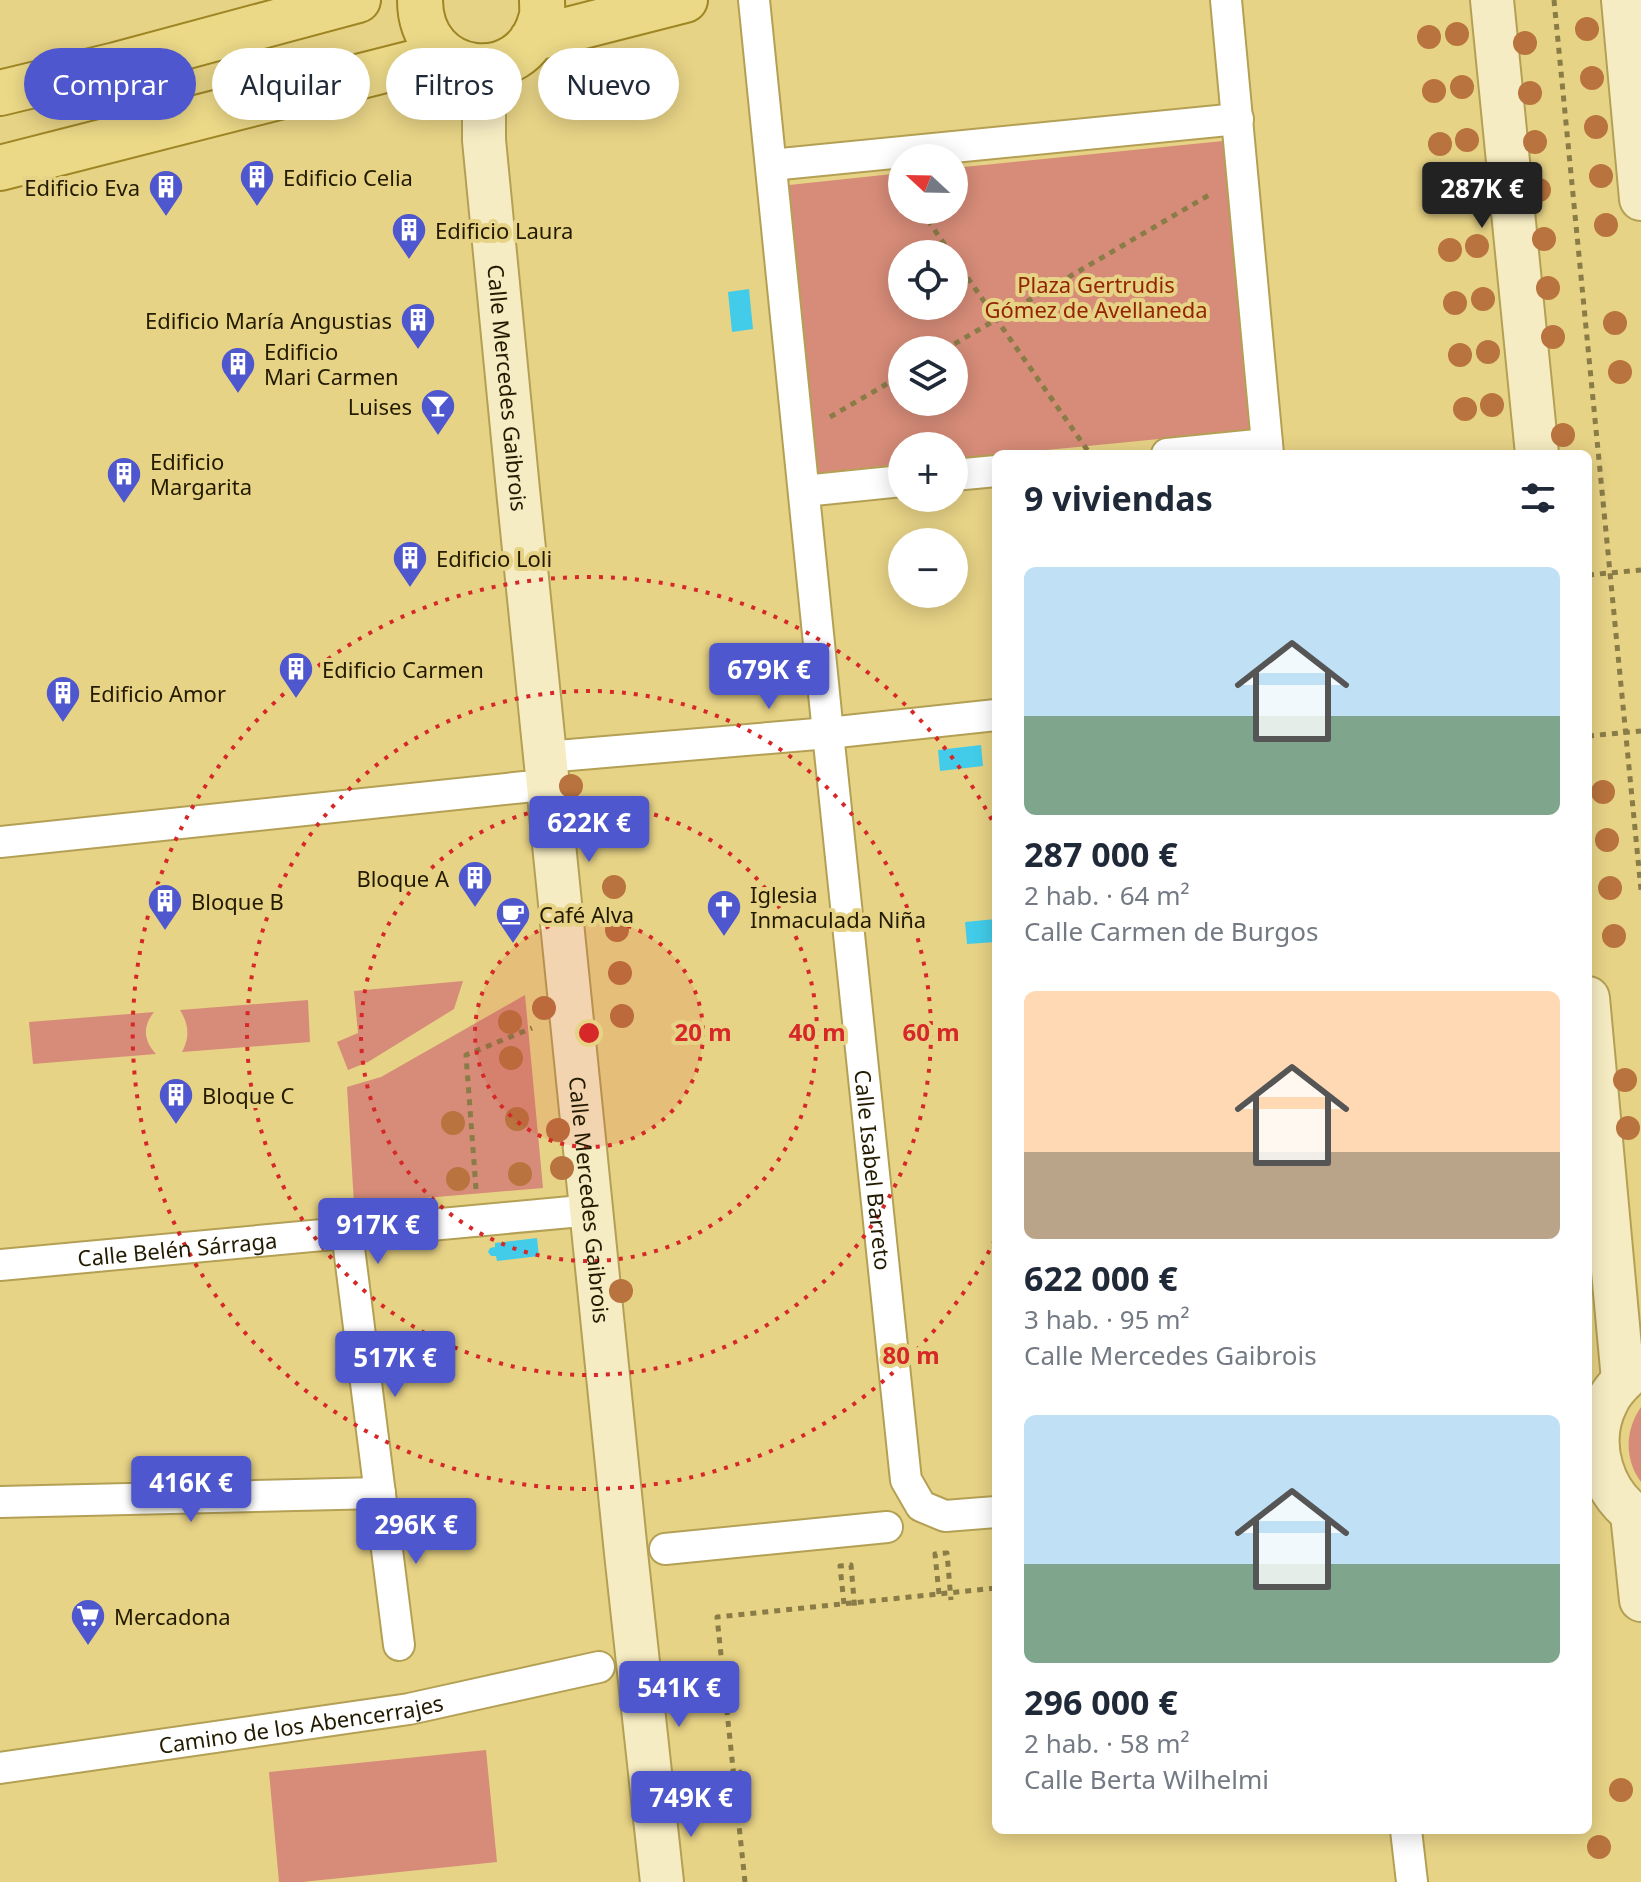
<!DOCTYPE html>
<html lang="es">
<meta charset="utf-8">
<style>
body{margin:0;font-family:"Noto Sans",sans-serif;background:#f6f6f7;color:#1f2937;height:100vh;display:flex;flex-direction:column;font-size:30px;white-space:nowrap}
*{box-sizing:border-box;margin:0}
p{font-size:26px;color:#747a83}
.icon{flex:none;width:44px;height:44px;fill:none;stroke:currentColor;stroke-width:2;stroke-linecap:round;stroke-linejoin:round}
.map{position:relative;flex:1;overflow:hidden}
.sheet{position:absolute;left:992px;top:450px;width:600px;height:1384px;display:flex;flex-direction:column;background:#fff;border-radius:12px;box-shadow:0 4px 20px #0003}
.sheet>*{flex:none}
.banner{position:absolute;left:24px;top:48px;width:760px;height:72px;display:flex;gap:16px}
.needle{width:52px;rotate:292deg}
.fabs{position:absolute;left:888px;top:144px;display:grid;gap:16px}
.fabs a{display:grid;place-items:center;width:80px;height:80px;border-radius:50%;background:#fff;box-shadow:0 4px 20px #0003;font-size:40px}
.price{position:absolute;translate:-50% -68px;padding:0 18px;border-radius:8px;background:#4e57cd;color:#fff;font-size:26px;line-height:52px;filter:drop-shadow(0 2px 4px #0008)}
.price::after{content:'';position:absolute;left:50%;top:48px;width:24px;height:18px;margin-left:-12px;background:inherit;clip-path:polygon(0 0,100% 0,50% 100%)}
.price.current{background:#222;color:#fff}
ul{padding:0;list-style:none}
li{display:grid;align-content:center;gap:16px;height:424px;padding:0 32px}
li span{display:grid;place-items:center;height:248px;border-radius:12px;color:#555}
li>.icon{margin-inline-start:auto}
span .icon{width:144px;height:144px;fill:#fffc;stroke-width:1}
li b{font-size:34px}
h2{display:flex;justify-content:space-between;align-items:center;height:96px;padding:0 32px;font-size:34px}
.tag{padding:0 28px;border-radius:36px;background:#fff;box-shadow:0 4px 20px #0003;font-size:28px;line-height:72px}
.tag.current{background:#4e57cd;color:#fff}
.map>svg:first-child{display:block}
.green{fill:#d68c78;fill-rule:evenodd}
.water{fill:#42cce9}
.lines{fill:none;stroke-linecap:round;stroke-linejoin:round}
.street-casing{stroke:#b4a054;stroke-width:34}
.secondary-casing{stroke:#b4a054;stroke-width:46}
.primary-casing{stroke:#9e8624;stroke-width:48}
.path{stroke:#8a7c47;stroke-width:5;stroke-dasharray:6 6;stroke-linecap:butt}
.street{stroke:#fff;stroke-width:30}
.secondary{stroke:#f6ecc3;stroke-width:42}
.primary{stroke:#ecd988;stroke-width:44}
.path-bridge{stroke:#8a7c47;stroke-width:5;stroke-dasharray:6 6;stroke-linecap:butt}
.tree{fill:#b9733e}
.ring{fill:none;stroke:#d62828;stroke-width:4;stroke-dasharray:4 8}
.labels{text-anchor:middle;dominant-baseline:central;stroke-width:8;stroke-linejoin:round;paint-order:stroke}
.poi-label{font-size:22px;fill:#231b00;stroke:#e7d386;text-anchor:start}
.park-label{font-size:22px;fill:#932403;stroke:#e7d386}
.street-label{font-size:22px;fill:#231b00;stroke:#e7d386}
.centre{fill:#d62828;stroke:#e7d386;stroke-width:4}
.ring-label{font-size:24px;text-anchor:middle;font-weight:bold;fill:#d62828;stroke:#e7d386;stroke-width:8;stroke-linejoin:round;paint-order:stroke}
</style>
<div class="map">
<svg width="1641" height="1882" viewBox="0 0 1641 1882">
<rect width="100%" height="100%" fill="#e7d386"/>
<path class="green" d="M1223,141L1251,430L954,459V446H902V464L817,473L789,185L902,173V210H954V168ZM902,254H954V306H902ZM902,350H954V402H902Z
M463,981L454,1009L368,1062L348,1070L337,1042L358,1033L354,991Z
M525,995L543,1188L354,1204L347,1087L381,1077Z
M308,1000L310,1042L182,1052C190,1037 189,1025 180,1010Z
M154,1012C142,1027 144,1041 156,1054L33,1064L29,1022Z
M1641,1407V1482C1624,1459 1625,1430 1641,1407Z
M486,1750L497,1862L302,1882H279L269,1772Z"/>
<path class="water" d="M749,289L753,329L732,332L728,292Z
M981,745L983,766L940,771L938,750Z
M996,919V942L967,944L965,922Z
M537,1238L539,1256L497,1261L496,1256H491L488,1252L490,1248L495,1247V1243Z"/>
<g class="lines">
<defs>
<g id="street">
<path id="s1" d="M754,0L828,733L905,1471L906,1480L921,1506L945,1516L996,1512"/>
<path d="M1226,0L1268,454"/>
<path d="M771,165L1238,119"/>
<path d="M1167,454L1267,444"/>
<path d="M954,475L996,471"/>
<path d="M804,491L902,481"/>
<path d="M546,757L828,733L996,715"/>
<path d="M0,842L524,787"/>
<path d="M347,1232L399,1645"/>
<path id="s2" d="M0,1265L592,1210"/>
<path d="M0,1502L380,1493"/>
<path d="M665,1549L887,1527"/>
<path id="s3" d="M0,1768L409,1709L599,1667"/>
<path d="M1406,1830L1412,1882"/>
</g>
<g id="secondary">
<path d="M1492,0L1537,454"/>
<path d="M1623,0L1641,199"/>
<path id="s4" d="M484,67V140L518,490L626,1553L662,1882"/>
<path d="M1588,998L1623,1380"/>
<path d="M1641,1365C1628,1375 1614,1387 1607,1402C1586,1443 1602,1496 1641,1519"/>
<path d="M1632,1514L1641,1600"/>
</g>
<path id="primary" d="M420,0C420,79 523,90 541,19C543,13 542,6 542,0
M532,39L685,0
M0,93L116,65L358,0
M0,168L444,55"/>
</defs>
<use href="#street" class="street-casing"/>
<use href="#secondary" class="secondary-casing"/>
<use href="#primary" class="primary-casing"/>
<path class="path" d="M1554,0L1641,890
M921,210L951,254
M954,258L1090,454
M944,350L1209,195
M830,417L902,375
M1588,575L1641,570
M1588,736L1641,731
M476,1189L466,1055L532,1028
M691,1778L742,1772
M745,1882L717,1617L996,1588"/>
<use href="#street" class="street"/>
<use href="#secondary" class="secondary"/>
<use href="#primary" class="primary"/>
<path class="path-bridge" d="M939,1594L935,1554L947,1553L951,1600
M844,1604L840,1566L851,1565L855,1611"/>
</g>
<g class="tree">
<circle cx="1587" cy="29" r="12"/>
<circle cx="1457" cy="34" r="12"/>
<circle cx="1429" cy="37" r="12"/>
<circle cx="1525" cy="43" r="12"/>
<circle cx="1592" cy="78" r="12"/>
<circle cx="1462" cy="87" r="12"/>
<circle cx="1434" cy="91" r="12"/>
<circle cx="1530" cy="93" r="12"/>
<circle cx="1596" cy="127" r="12"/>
<circle cx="1467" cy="140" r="12"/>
<circle cx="1535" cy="142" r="12"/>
<circle cx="1440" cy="144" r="12"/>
<circle cx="1601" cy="176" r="12"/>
<circle cx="1539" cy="190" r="12"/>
<circle cx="1445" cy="196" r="12"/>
<circle cx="1606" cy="225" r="12"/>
<circle cx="1544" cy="239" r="12"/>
<circle cx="1477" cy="246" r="12"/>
<circle cx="1450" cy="250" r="12"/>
<circle cx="1548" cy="288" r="12"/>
<circle cx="1483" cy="299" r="12"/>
<circle cx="1455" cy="303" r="12"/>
<circle cx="1615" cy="323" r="12"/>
<circle cx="1553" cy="337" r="12"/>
<circle cx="1488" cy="352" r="12"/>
<circle cx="1460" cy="355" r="12"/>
<circle cx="1620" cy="372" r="12"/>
<circle cx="1492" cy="405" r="12"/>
<circle cx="1465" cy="409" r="12"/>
<circle cx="1563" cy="435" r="12"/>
<circle cx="571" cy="786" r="12"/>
<circle cx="1603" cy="792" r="12"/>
<circle cx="576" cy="822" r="12"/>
<circle cx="1607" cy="840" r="12"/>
<circle cx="614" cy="887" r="12"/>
<circle cx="1610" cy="888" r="12"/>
<circle cx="617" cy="930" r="12"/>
<circle cx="1614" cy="936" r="12"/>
<circle cx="620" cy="973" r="12"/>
<circle cx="544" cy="1008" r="12"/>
<circle cx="622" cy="1016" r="12"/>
<circle cx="510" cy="1022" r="12"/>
<circle cx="511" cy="1058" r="12"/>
<circle cx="1625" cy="1080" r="12"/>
<circle cx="517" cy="1119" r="12"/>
<circle cx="453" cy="1123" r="12"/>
<circle cx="1628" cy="1128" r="12"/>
<circle cx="558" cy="1130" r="12"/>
<circle cx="562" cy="1168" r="12"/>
<circle cx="520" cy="1174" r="12"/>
<circle cx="458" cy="1179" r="12"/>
<circle cx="621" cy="1291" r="12"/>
<circle cx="1621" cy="1790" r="12"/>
<circle cx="1599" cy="1847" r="12"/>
</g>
<circle cx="589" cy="1033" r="114" fill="#d62828" fill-opacity=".12"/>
<g class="ring">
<circle cx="589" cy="1033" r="114"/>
<circle cx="589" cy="1033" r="228"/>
<circle cx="589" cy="1033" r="342"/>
<path d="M995 1240A456 456 0 1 1 995 826"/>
</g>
<defs>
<symbol id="building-pin" viewBox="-11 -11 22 30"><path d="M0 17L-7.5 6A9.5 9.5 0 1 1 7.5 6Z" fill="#4e57cd" stroke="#e7d386"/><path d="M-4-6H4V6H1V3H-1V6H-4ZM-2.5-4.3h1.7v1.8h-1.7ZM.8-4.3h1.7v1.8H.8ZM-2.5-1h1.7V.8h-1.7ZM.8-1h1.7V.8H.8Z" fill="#fff"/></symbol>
<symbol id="bar-pin" viewBox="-11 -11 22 30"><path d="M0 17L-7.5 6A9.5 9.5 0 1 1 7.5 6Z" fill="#4e57cd" stroke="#e7d386"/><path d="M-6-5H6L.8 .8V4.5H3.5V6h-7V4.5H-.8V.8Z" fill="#fff"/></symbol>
<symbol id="church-pin" viewBox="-11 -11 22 30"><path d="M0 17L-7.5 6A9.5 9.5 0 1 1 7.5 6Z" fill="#4e57cd" stroke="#e7d386"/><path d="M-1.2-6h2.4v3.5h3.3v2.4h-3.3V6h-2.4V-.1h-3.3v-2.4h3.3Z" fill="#fff"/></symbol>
<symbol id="cafe-pin" viewBox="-11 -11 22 30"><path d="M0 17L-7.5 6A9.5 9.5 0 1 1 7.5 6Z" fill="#4e57cd" stroke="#e7d386"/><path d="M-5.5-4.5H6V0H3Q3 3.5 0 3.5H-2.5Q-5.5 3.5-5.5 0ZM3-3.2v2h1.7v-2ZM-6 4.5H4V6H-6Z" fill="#fff"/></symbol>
<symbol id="supermarket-pin" viewBox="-11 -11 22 30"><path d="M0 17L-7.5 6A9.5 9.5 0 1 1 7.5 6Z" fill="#4e57cd" stroke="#e7d386"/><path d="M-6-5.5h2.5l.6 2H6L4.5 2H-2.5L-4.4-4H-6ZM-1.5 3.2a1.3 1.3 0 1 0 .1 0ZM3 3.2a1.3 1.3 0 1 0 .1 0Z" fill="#fff"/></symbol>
</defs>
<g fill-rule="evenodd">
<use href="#building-pin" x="237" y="157" width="40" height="54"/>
<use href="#building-pin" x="146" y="167" width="40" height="54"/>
<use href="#building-pin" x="389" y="210" width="40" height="54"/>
<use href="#building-pin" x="398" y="300" width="40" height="54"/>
<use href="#building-pin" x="218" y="344" width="40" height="54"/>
<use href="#bar-pin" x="418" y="386" width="40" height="54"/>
<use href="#building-pin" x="104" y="454" width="40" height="54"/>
<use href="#building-pin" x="390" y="538" width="40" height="54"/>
<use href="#building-pin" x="276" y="649" width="40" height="54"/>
<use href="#building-pin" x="43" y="673" width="40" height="54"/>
<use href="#building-pin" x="455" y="858" width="40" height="54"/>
<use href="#building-pin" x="145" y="881" width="40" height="54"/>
<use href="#church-pin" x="704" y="887" width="40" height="54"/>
<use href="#cafe-pin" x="493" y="894" width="40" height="54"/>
<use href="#building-pin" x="156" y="1075" width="40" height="54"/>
<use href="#supermarket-pin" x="68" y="1596" width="40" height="54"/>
</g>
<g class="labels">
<g class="poi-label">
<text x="283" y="177">Edificio Celia</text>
<text x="140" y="187" text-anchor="end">Edificio Eva</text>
<text x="435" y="230">Edificio Laura</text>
<text x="392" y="320" text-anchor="end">Edificio María Angustias</text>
<text x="264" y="351">Edificio<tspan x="264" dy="25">Mari Carmen</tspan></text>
<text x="412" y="406" text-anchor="end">Luises</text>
<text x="150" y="461">Edificio<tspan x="150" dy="25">Margarita</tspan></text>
<text x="436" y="558">Edificio Loli</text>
<text x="322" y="669">Edificio Carmen</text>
<text x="89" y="693">Edificio Amor</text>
<text x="449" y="878" text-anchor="end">Bloque A</text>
<text x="750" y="894">Iglesia<tspan x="750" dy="25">Inmaculada Niña</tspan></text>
<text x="191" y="901">Bloque B</text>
<text x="539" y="914">Café Alva</text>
<text x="202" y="1095">Bloque C</text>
<text x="114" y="1616">Mercadona</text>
</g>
<g class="park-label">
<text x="1096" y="284">Plaza Gertrudis<tspan x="1096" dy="25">Gómez de Avellaneda</tspan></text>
</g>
<g class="street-label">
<text stroke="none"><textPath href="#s4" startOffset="322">Calle Mercedes Gaibrois</textPath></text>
<text stroke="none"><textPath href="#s1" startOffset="1176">Calle Isabel Barreto</textPath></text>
<text stroke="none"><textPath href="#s4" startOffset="1138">Calle Mercedes Gaibrois</textPath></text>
<text stroke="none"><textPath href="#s2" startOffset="178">Calle Belén Sárraga</textPath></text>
<text stroke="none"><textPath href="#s3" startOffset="304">Camino de los Abencerrajes</textPath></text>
</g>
</g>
<circle cx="589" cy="1033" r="12" class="centre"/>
<g class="ring-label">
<text x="703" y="1041">20 m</text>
<text x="817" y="1041">40 m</text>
<text x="931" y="1041">60 m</text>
<text x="911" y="1364">80 m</text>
</g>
</svg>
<div class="fabs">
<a><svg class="needle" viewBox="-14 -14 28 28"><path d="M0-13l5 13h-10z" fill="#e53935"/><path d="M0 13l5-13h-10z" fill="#747a83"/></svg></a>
<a><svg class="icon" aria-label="locate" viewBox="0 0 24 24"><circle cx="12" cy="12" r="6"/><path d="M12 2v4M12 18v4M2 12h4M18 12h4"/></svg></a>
<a><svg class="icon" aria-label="layers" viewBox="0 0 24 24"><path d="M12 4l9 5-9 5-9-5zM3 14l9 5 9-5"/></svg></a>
<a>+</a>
<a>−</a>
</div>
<b class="price current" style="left:1482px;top:230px">287K €</b>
<b class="price" style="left:769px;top:711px">679K €</b>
<b class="price" style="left:589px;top:864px">622K €</b>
<b class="price" style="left:378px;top:1266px">917K €</b>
<b class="price" style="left:395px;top:1399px">517K €</b>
<b class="price" style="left:191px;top:1524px">416K €</b>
<b class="price" style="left:416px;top:1566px">296K €</b>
<b class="price" style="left:679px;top:1729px">541K €</b>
<b class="price" style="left:691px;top:1839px">749K €</b>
<div class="banner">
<a class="tag current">Comprar</a>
<a class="tag">Alquilar</a>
<a class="tag">Filtros</a>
<a class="tag">Nuevo</a>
</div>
<section class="sheet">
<h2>9 viviendas<svg class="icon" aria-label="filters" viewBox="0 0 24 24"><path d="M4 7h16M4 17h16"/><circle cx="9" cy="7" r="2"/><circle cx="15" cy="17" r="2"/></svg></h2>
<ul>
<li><span style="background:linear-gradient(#bfe0f5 60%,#7fa58c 0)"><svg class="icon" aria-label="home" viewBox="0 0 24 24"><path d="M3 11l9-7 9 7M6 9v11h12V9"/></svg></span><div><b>287 000 €</b><p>2 hab. · 64 m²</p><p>Calle Carmen de Burgos</p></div></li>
<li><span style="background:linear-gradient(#ffd9b3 65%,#b9a48a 0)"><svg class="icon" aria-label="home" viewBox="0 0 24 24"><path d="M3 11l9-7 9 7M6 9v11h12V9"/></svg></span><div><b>622 000 €</b><p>3 hab. · 95 m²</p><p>Calle Mercedes Gaibrois</p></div></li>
<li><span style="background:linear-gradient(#bfe0f5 60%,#7fa58c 0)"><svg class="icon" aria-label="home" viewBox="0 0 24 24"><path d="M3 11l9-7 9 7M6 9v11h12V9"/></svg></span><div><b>296 000 €</b><p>2 hab. · 58 m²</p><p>Calle Berta Wilhelmi</p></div></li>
</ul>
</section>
</div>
